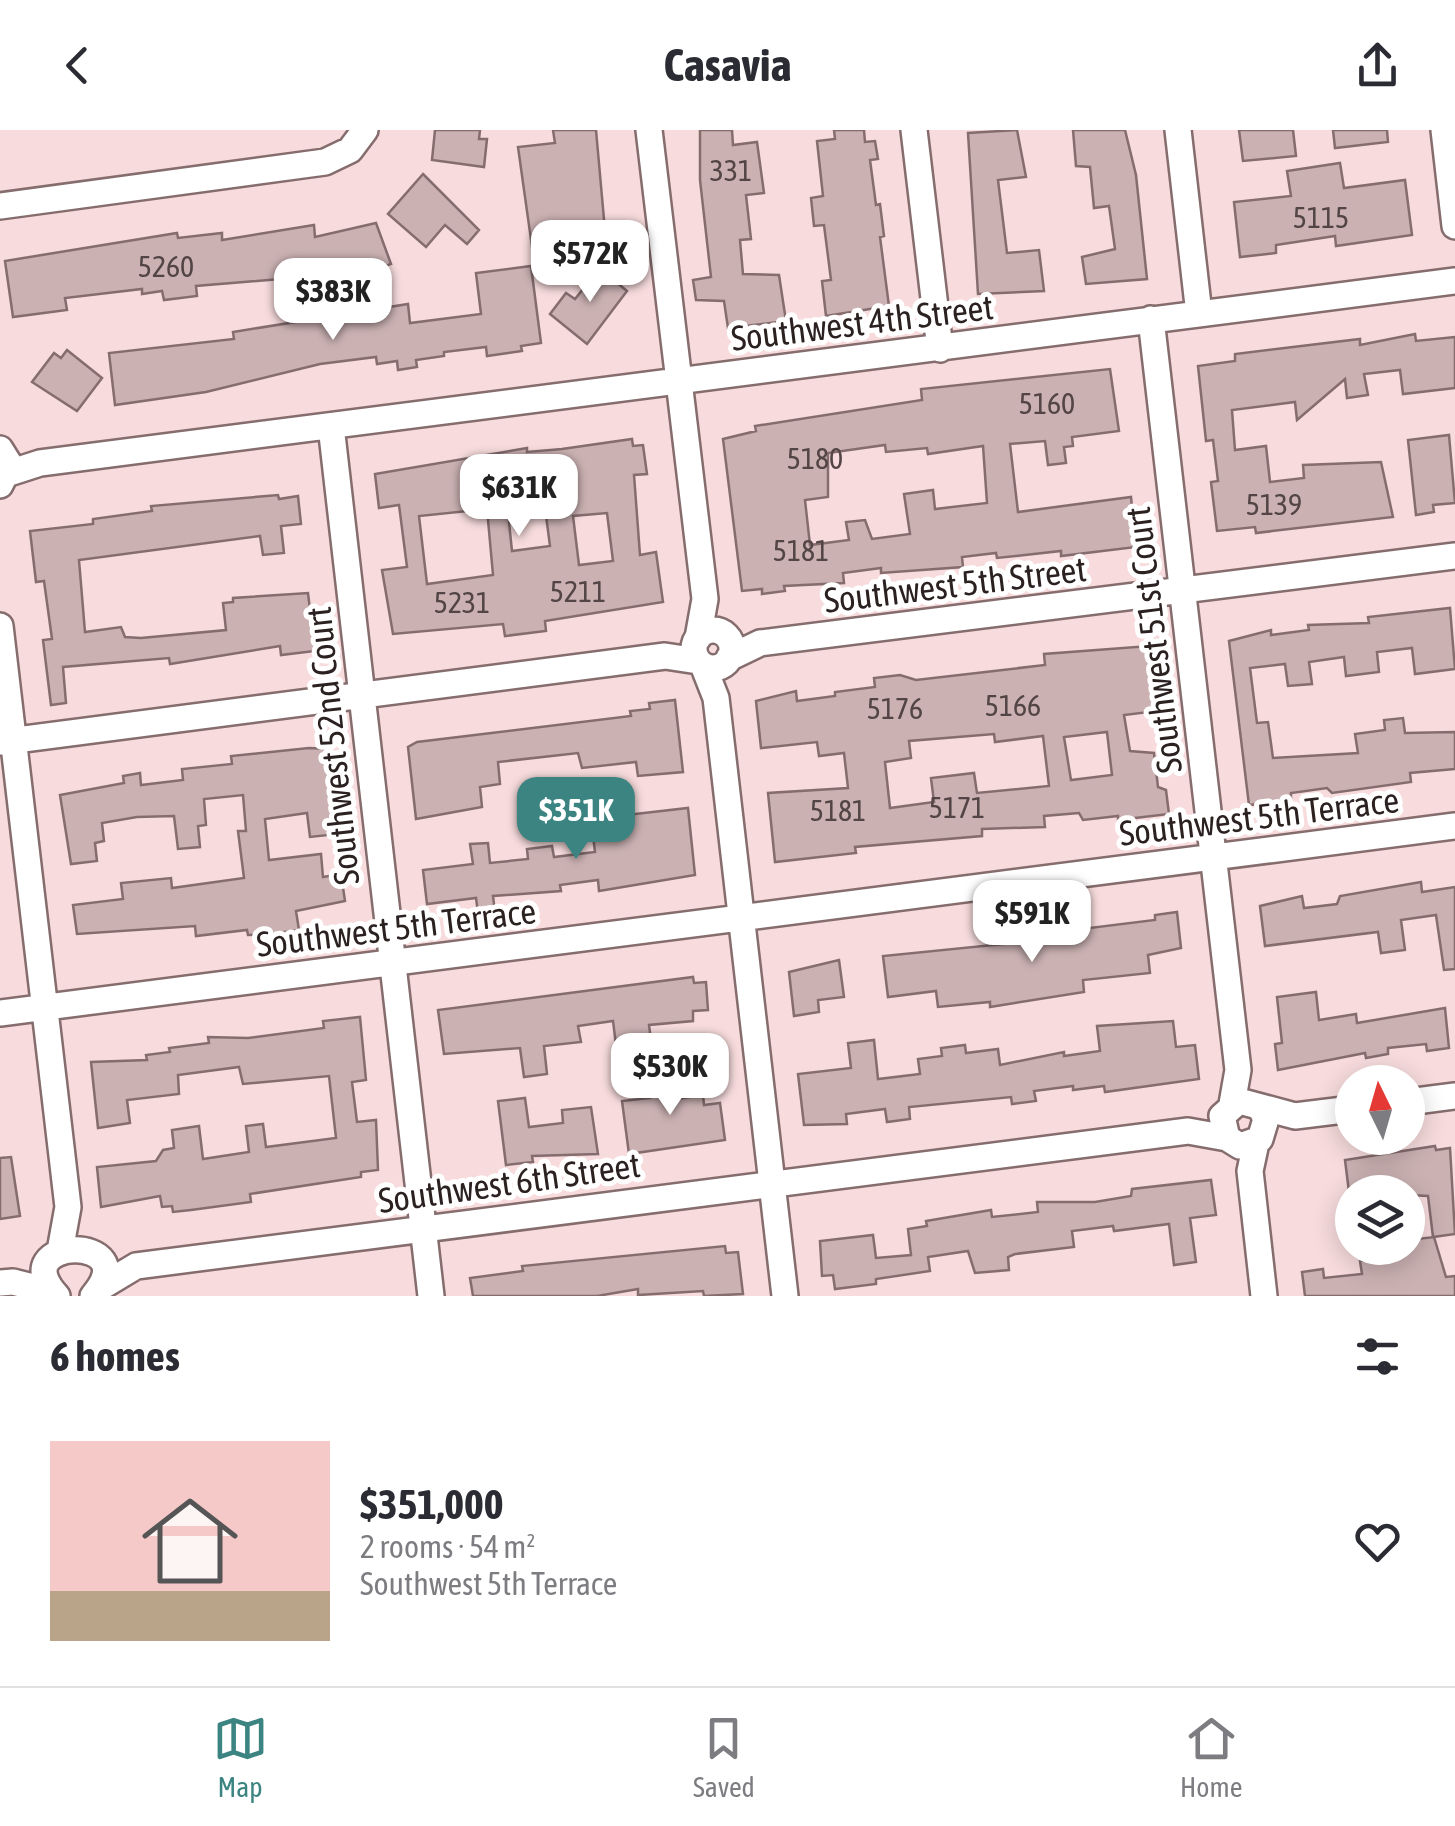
<!DOCTYPE html>
<meta charset="utf-8">
<style>
body{margin:0;font-family:"Asap Condensed",sans-serif;background:#f2f2f3;color:#2b2b33;height:100vh;display:flex;flex-direction:column;font-size:38px;white-space:nowrap}
*{box-sizing:border-box;margin:0}
p{font-size:32px;color:#7c7c81}
.icon{flex:none;width:55px;height:55px;fill:none;stroke:currentColor;stroke-width:2;stroke-linecap:round;stroke-linejoin:round}
.map{position:relative;height:1166px;overflow:hidden}
.side{display:flex;flex-direction:column;background:#fff;flex:1}
.side>*{flex:none}
.needle{width:65px;rotate:355deg}
.buttons{position:absolute;left:1335px;top:935px;display:grid;gap:20px}
.buttons a{display:grid;place-items:center;width:90px;height:90px;border-radius:50%;background:#fff;box-shadow:0 5px 25px #0003;font-size:50px}
.price{position:absolute;translate:-50% -85px;padding:0 22px;border-radius:20px;background:#fff;color:#222;font-size:32px;line-height:65px;filter:drop-shadow(0 2px 5px #0008)}
.price::after{content:'';position:absolute;left:50%;top:60px;width:30px;height:22px;margin-left:-15px;background:inherit;clip-path:polygon(0 0,100% 0,50% 100%)}
.price.current{background:#3c8481;color:#fff}
ul{padding:0;list-style:none}
li{display:flex;align-items:center;gap:30px;height:250px;padding:0 50px}
li+li{border-top:2px solid #e1e1e2}
li span{display:grid;place-items:center;flex:none;width:280px;height:200px;border-radius:0px;color:#555}
li>.icon{margin-inline-start:auto}
span .icon{width:120px;height:120px;fill:#fffc;stroke-width:1}
li b{font-size:42px}
h2{display:flex;justify-content:space-between;align-items:center;height:120px;padding:0 50px;font-size:42px}
header{display:flex;justify-content:space-between;align-items:center;height:130px;padding:0 50px;background:#fff;font-size:45px;font-weight:700}
.menu{display:flex;justify-content:space-around;align-items:center;height:140px;border-top:2px solid #e1e1e2;background:#fff;font-size:28px;color:#7c7c81}
.menu a{display:grid;justify-items:center;gap:5px}
.menu .current{color:#3c8481}
.map>svg:first-child{display:block}
.building{fill:#cbb1b2;stroke:#856d6e;stroke-width:2.5;fill-rule:evenodd}
.lines{fill:none;stroke-linecap:round;stroke-linejoin:round}
.street-casing{stroke:#856c6d;stroke-width:30}
.street{stroke:#fff;stroke-width:25}
.labels{text-anchor:middle;dominant-baseline:central;stroke-width:10;stroke-linejoin:round;paint-order:stroke}
.number-label{font-size:30px;fill:#534545}
.street-label{font-size:35px;fill:#2b2121;stroke:#fff}
</style>
<header><svg class="icon" aria-label="back" viewBox="0 0 24 24"><path d="M15 5l-7 7 7 7"/></svg>Casavia<svg class="icon" aria-label="share" viewBox="0 0 24 24"><path d="M12 15V3M7 8l5-5 5 5M5 13v7h14v-7"/></svg></header>
<div class="map">
<svg width="1455" height="1166" viewBox="0 0 1455 1166">
<rect width="100%" height="100%" fill="#f8dcdd"/>
<path class="building" d="M435,0H480L479,9H487L484,37L432,30Z
M553,0H596L607,123L534,131L518,17L555,13Z
M700,0H732L733,15L757,12L764,63L746,65L751,109L740,110L743,144L779,145L786,191L728,198L724,171L696,170L693,150L711,147L700,50Z
M834,0H864L865,12L875,11L878,29L870,30L876,75L880,74L884,106L880,107L889,176L826,186L822,151L831,150L824,95L814,96L811,68L823,66L817,11L835,9Z
M1017,0L1026,47L998,50L1007,123L1039,120L1044,161L978,164L968,3Z
M1073,0H1125L1136,45L1147,149L1086,154L1082,127L1115,119L1109,76L1094,78L1090,37L1076,36Z
M1239,0H1293L1296,26L1243,31Z
M1333,0H1387L1388,12L1335,18Z
M1340,33L1344,58L1405,50L1412,105L1336,116L1335,106L1276,115V123L1240,127L1234,72L1291,66L1287,41Z
M423,44L479,100L467,114L445,95L426,117L388,84Z
M376,93L391,134L359,145L355,132L316,146L196,156L197,166L164,170L162,161L142,164V159L65,168L67,180L13,187L5,131L177,103L178,108L222,103V110L314,95L315,107Z
M608,128L610,147L627,161L587,214L550,184L566,163L575,169Z
M531,136L541,213L521,216L522,221L487,226L486,217L444,222V226L416,230L417,237L398,240L397,231L377,234L376,227L320,234L206,262L115,275L109,223L234,209L233,202L408,174L410,193L481,184L476,143Z
M1415,204L1416,211L1455,207V258L1403,264L1400,240L1364,244L1368,265L1347,268L1345,249L1297,290L1295,272L1232,280L1235,320L1266,316L1270,352L1304,348L1303,335L1381,332L1393,387L1256,403L1255,397L1217,401L1211,352L1218,351L1213,310L1206,311L1198,236L1235,231V224L1360,209V215Z
M67,220L102,248L77,281L32,252L54,223L61,228Z
M1110,239L1119,301L1072,307L1073,316L1064,317L1066,333L1048,335L1045,311L1010,314L1018,382L1131,367L1136,417L1061,426V421L997,428L996,423L962,427L963,437L881,443V438L843,443L844,453L784,456L785,461L762,464V459L742,461L723,309L756,301L755,296L922,270L921,259ZM885,315L886,322L927,318L928,324L983,316L987,373L935,379L933,360L904,364L910,404L872,409L865,390L846,392L849,410L810,415L805,370L828,367V323Z
M1449,305L1455,373L1433,375L1434,382L1416,385L1408,310Z
M632,309L633,316L643,315L647,344L634,345L640,425L656,422L663,472L545,491L546,501L505,506L503,494L393,504L382,440L407,437L399,375L379,378L375,344L527,318V322L562,319ZM545,378L550,416L512,421L508,383ZM487,379L493,445L427,454L419,386ZM607,383L613,431L579,435L573,386Z
M278,365L279,369L298,366L301,394L281,396L284,423L263,425L260,406L79,430L85,502L121,497L125,507L141,508L226,500L223,473L233,472V468L308,463L315,521L281,525L280,516L170,534L169,528L63,537L66,573L51,575L43,510L52,509L44,451L36,452L30,401L93,394V389L152,381L151,376Z
M1450,478L1455,539L1415,544L1412,518L1377,522L1379,542L1346,546L1344,527L1309,532L1312,554L1288,556L1285,534L1250,538L1257,593L1268,592L1273,628L1358,623L1355,604L1385,600L1384,590L1403,588L1405,603L1455,602V639L1410,643L1411,652L1332,663L1327,658L1291,663V668L1276,672L1249,675L1229,511L1271,500V505L1309,500L1308,495L1369,493L1368,487Z
M1149,516L1157,581L1124,585L1130,621L1154,623L1158,657L1166,660L1169,684L1118,690V686L1083,690L1079,683L1044,686L1045,697L982,699V706L855,717L856,723L775,732L768,663L848,658L844,623L819,626L817,612L761,618L756,571L796,561L797,571L835,566V562L875,557L874,548L900,545L916,550L1045,535L1044,524ZM1107,602L1112,645L1071,650L1064,607ZM994,604L995,612L1043,606L1049,656L977,663L974,643L931,648L934,672L890,678L885,632L911,628L909,611Z
M675,570L683,642L638,646L636,632L582,638L578,623L498,632L500,654L480,657L482,677L416,689L408,617L417,612L631,586L630,581L650,579L649,573Z
M309,618L328,619L338,704L310,707L307,683L265,689L269,730L321,724L323,747L341,744L345,771L296,781L299,800L270,804L248,805L247,800L196,806L195,796L77,804L73,775L123,769L121,753L171,748L172,758L244,748L238,701H246L243,665L204,669L206,695L198,696L200,717L178,719L174,686L137,687L102,693L104,711L95,713L97,731L71,734L60,665L124,653L123,646L140,643L141,655L183,650L182,639L232,634L231,626Z
M688,678L695,745L599,761L598,750L560,755L561,761L493,766L495,782L478,783L476,768L427,774L423,740L473,734L470,714L488,713L490,733L528,729L527,719L552,716L554,727L595,722L591,689Z
M1421,752L1422,762L1455,757V839L1444,840L1436,785L1401,790L1405,820L1381,823L1378,802L1265,816L1260,776L1302,766L1304,778L1337,774L1340,766Z
M1177,782L1181,818L1148,825L1150,843L1083,850L1084,862L990,877V872L938,877L936,861L888,867L883,826L1074,807L1073,800L1155,790V785Z
M839,830L844,867L818,870L819,882L794,886L789,842Z
M693,847L694,853L706,852L708,880L693,881V891L649,895L653,926L618,931L613,891L578,896L581,912L544,916L547,944L524,947L520,918L444,924L438,880Z
M1316,862L1319,890L1356,884L1357,893L1445,878L1449,918L1427,921L1426,914L1388,918V924L1366,928L1365,923L1278,940L1275,914L1282,913L1277,867Z
M360,887L366,950L352,952L357,992L376,990L378,1040L361,1042V1047L250,1064L251,1072L191,1080L173,1082L172,1076L162,1077L160,1066L101,1077L97,1037L156,1031L163,1020L174,1018L172,1000L199,996L203,1029L249,1022L246,996L263,994L266,1017L336,1008L329,946L243,954L239,937L178,945L179,964L127,970L130,993L98,998L91,932L147,930L146,925L170,922L169,918L209,913L208,907L248,908L324,898L323,891Z
M1173,891L1176,917L1195,915L1199,949L1105,962L1104,956L1073,960V956L1034,961L1036,971L1012,974L1011,967L909,977L910,989L887,992L885,979L846,984L847,994L804,995L798,944L851,938L848,913L874,910L878,949L920,944L918,929L942,926L941,918L965,915L966,923L998,919L1000,935L1064,922V926L1100,921L1097,896Z
M666,935L669,970L703,965L704,975L720,973L725,1010L629,1024L622,971L650,968L647,937Z
M525,968L529,997L563,993L562,980L591,977L598,1024L532,1026L533,1032L506,1035L498,971Z
M1435,1016L1436,1020L1450,1018L1455,1104L1433,1107L1428,1066L1349,1062L1345,1030Z
M11,1027L20,1086L0,1089V1028Z
M1211,1050L1216,1085L1190,1088L1196,1132L1174,1135L1169,1094L1114,1101L1113,1096L1072,1101L1074,1117L1015,1124L1008,1127L1009,1140L975,1143L968,1121L928,1127L930,1141L876,1149V1154L835,1159L833,1145L822,1146L820,1111L873,1105L876,1128L911,1125L908,1099L927,1096L926,1091L991,1080L992,1087L1038,1082L1037,1072H1095L1131,1066L1132,1059Z
M1434,1107L1446,1147L1455,1146V1166H1305L1302,1142L1323,1139L1324,1148L1362,1144L1360,1131L1392,1127L1390,1118H1408V1110Z
M725,1116L726,1123L738,1122L743,1164L704,1166L703,1161L638,1165V1159L597,1166H473L470,1148L523,1141L522,1136Z"/>
<g class="lines">
<defs>
<path id="street" d="M649,0L705,469L698,508
M914,0L940,219
M1178,0L1199,184
M1444,0L1455,96
M0,76L325,32L350,20L365,0
M1151,189L1238,940L1232,974
M331,296L431,1166
M0,319L10,335L0,355
M9,343L40,333L1455,151
M0,496L68,1077L60,1121
M694 519a19 19 0 1 1 38 0a19 19 0 1 1-38 0Z
M729,528L760,513L1455,426
M703,535L716,568L785,1166
M0,612L665,526L698,531
M0,883L1455,696
M1408,972L1455,966
M1260,977L1266,989L1260,1009L1240,1016L1227,1008L1222,986L1239,971L1295,986L1352,979
M1256,1013L1250,1041L1264,1166
M0,1153L13,1152L53,1162
M101,1157L136,1136L1188,1001L1227,1008
M57,1166C1,1106 148,1103 93,1166"/>
</defs>
<use href="#street" class="street-casing"/>
<use href="#street" class="street"/>
</g>
<g class="labels">
<g class="number-label">
<text x="731" y="40">331</text>
<text x="1321" y="87">5115</text>
<text x="166" y="136">5260</text>
<text x="1047" y="273">5160</text>
<text x="815" y="328">5180</text>
<text x="1274" y="374">5139</text>
<text x="801" y="420">5181</text>
<text x="578" y="461">5211</text>
<text x="462" y="472">5231</text>
<text x="1013" y="575">5166</text>
<text x="895" y="578">5176</text>
<text x="957" y="677">5171</text>
<text x="838" y="680">5181</text>
</g>
<g class="street-label">
<text transform="translate(862 192) rotate(-7)">Southwest 4th Street</text>
<text transform="translate(955 454) rotate(-7)">Southwest 5th Street</text>
<text transform="translate(1153 510) rotate(-97)">Southwest 51st Court</text>
<text transform="translate(332 616) rotate(-96)">Southwest 52nd Court</text>
<text transform="translate(1259 686) rotate(-7)">Southwest 5th Terrace</text>
<text transform="translate(396 797) rotate(-7)">Southwest 5th Terrace</text>
<text transform="translate(509 1052) rotate(-8)">Southwest 6th Street</text>
</g>
</g>
</svg>
<div class="buttons">
<a><svg class="needle" viewBox="-14 -14 28 28"><path d="M0-13l5 13h-10z" fill="#e53935"/><path d="M0 13l5-13h-10z" fill="#7c7c81"/></svg></a>
<a><svg class="icon" aria-label="layers" viewBox="0 0 24 24"><path d="M12 4l9 5-9 5-9-5zM3 14l9 5 9-5"/></svg></a>
</div>
<b class="price" style="left:590px;top:175px">$572K</b>
<b class="price" style="left:333px;top:213px">$383K</b>
<b class="price" style="left:519px;top:409px">$631K</b>
<b class="price current" style="left:576px;top:732px">$351K</b>
<b class="price" style="left:1032px;top:835px">$591K</b>
<b class="price" style="left:670px;top:988px">$530K</b>
</div>
<section class="side">
<h2>6 homes<svg class="icon" aria-label="filters" viewBox="0 0 24 24"><path d="M4 7h16M4 17h16"/><circle cx="9" cy="7" r="2"/><circle cx="15" cy="17" r="2"/></svg></h2>
<ul>
<li><span style="background:linear-gradient(#f6c9c9 75%,#b9a48a 0)"><svg class="icon" aria-label="home" viewBox="0 0 24 24"><path d="M3 11l9-7 9 7M6 9v11h12V9"/></svg></span><div><b>$351,000</b><p>2 rooms · 54 m²</p><p>Southwest 5th Terrace</p></div><svg class="icon" aria-label="heart" viewBox="0 0 24 24"><path d="M12 20l-8-8c-3-5 5-10 8-4 3-6 11-1 8 4z"/></svg></li>
</ul>
</section>
<nav class="menu">
<a class="current"><svg class="icon" aria-label="map" viewBox="0 0 24 24"><path d="M3 6l6-2 6 2 6-2v14l-6 2-6-2-6 2zM9 4v14M15 6v14"/></svg>Map</a>
<a><svg class="icon" aria-label="saved" viewBox="0 0 24 24"><path d="M7 4h10v16l-5-4-5 4z"/></svg>Saved</a>
<a><svg class="icon" aria-label="home" viewBox="0 0 24 24"><path d="M3 11l9-7 9 7M6 9v11h12V9"/></svg>Home</a>
</nav>
